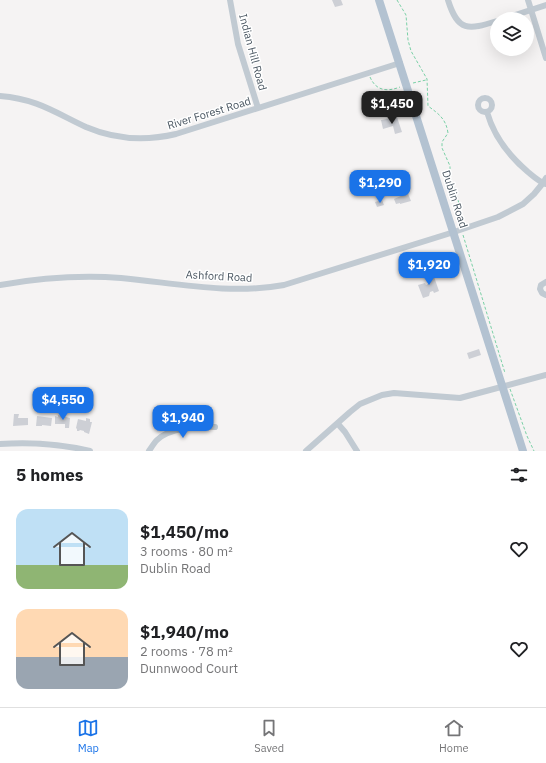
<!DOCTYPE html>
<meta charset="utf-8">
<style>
body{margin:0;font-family:"IBM Plex Sans",sans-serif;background:#f6f6f6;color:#202124;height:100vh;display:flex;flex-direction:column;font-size:15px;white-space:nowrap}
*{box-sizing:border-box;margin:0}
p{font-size:13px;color:#757577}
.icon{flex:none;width:22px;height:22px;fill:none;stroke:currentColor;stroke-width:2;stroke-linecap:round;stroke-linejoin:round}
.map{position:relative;height:451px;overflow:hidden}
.drawer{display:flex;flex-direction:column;background:#fff;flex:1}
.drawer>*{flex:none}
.tools{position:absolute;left:490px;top:12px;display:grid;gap:8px}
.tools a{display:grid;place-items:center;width:44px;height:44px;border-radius:50%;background:#fff;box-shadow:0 4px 16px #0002;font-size:20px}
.price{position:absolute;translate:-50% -34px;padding:0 9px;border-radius:8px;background:#1a73e8;color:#fff;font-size:13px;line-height:26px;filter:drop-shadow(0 1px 2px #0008)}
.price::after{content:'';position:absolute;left:50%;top:24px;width:12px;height:9px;margin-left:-6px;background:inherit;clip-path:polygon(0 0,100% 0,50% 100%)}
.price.selected{background:#222;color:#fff}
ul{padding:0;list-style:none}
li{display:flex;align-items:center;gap:12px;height:100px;padding:0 16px}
li span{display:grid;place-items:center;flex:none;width:112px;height:80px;border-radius:12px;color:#555}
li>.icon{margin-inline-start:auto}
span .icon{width:48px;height:48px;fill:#fffc;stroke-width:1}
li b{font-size:17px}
h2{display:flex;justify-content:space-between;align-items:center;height:48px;padding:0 16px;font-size:17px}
.tab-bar{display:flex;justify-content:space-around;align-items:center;height:56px;border-top:1px solid #e0e0e0;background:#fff;font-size:11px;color:#757577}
.tab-bar a{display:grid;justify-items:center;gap:2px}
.tab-bar .selected{color:#1a73e8}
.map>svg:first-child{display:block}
.building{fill:#cdcfd5}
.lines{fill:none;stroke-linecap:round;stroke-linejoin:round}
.path{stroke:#7ad0a6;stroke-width:1;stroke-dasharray:3 2;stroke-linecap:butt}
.minor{stroke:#c1cad2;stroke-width:6}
.major{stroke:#b3c2d1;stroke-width:8}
.labels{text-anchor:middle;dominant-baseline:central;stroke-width:3;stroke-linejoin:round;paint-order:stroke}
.street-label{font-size:11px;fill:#4a5661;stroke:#fff}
</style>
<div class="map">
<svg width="546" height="451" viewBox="0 0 546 451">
<rect width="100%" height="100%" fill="#f5f3f3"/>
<path class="building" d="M332,0H341L343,5L335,7Z
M397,117L402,132L395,134L393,126L383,129L381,120Z
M407,191L411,201L400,204V203L396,204L394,199L403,195L402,192Z
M382,200L384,205L377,207L375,202Z
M432,271L439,291L434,293L433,291L430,292L429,296L423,298L418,285L425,283L426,285L430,283L428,279H430L428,272Z
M479,349L481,355L469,359L467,353Z
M14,414H19L18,418H28V425L13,426Z
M58,415L70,418L69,428H65V424H55V416L58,417Z
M37,416L52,418L51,426L42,425V426H36Z
M86,418L90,419V422H92L89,434L84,432V431L80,430L79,431H77V429L76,428L78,419L86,421Z"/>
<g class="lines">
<path class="path" d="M397,0L406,15L408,40L411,51L427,79L428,106C439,114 446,119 448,133L442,142V148L450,166V177L459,203L457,216L459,224
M370,77C376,91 387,92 400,87
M413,83L426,80
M463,235L505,373
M510,389L527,436L534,451"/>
<path class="minor" d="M230,0L238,44L258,108
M448,0C458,32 468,30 497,21
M528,0L546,58
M503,19L546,5
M0,96C37,99 54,112 86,127C114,139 146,141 176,134L400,63
M478 105a7 7 0 1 1 14 0a7 7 0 1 1-14 0Z
M487,112C494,137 508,155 528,172C533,176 539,182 546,184
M546,282L541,285L540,289L542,293L546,295
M0,285C40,278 81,275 121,278C175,283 230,295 284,285L454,232L498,217L523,204L534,194L543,183L546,178
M338,424L345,432L357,451
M0,444C30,442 61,444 90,451
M149,451C151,448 154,443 157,440C169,428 198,426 215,427
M306,451L350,412L360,404L382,395L394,393L460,398L546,375"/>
<path class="major" d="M379,0L523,451"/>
</g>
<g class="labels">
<g class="street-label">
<text transform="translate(253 52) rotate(75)">Indian Hill Road</text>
<text transform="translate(209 113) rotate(-17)">River Forest Road</text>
<text transform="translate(455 199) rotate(72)">Dublin Road</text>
<text transform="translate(219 276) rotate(3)">Ashford Road</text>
</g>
</g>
</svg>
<div class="tools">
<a><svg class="icon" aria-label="layers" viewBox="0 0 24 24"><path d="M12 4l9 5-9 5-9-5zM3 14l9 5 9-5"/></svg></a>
</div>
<b class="price selected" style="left:392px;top:125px">$1,450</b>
<b class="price" style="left:380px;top:204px">$1,290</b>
<b class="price" style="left:429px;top:286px">$1,920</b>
<b class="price" style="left:63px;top:421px">$4,550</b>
<b class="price" style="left:183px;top:439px">$1,940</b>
</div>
<section class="drawer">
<h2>5 homes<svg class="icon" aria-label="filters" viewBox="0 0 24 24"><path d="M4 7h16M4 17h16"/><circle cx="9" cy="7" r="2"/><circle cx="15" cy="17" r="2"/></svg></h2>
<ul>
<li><span style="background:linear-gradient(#bfe0f5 70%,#8fb573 0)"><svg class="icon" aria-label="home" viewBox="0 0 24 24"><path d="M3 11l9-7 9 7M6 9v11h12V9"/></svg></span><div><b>$1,450/mo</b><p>3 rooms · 80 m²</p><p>Dublin Road</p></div><svg class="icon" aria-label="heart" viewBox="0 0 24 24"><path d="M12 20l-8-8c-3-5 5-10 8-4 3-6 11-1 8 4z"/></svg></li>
<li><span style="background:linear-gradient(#ffd9b3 60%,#9aa5b1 0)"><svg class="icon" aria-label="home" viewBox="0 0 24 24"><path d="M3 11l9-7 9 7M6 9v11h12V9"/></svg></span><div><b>$1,940/mo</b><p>2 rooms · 78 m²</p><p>Dunnwood Court</p></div><svg class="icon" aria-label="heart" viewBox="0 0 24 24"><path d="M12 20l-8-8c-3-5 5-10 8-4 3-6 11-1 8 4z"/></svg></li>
</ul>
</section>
<nav class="tab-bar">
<a class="selected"><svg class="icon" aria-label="map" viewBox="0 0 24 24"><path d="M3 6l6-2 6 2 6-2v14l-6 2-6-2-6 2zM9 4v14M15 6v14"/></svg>Map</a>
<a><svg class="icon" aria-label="saved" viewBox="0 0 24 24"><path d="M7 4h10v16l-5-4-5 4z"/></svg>Saved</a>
<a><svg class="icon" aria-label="home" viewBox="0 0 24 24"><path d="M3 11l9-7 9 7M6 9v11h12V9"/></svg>Home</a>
</nav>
